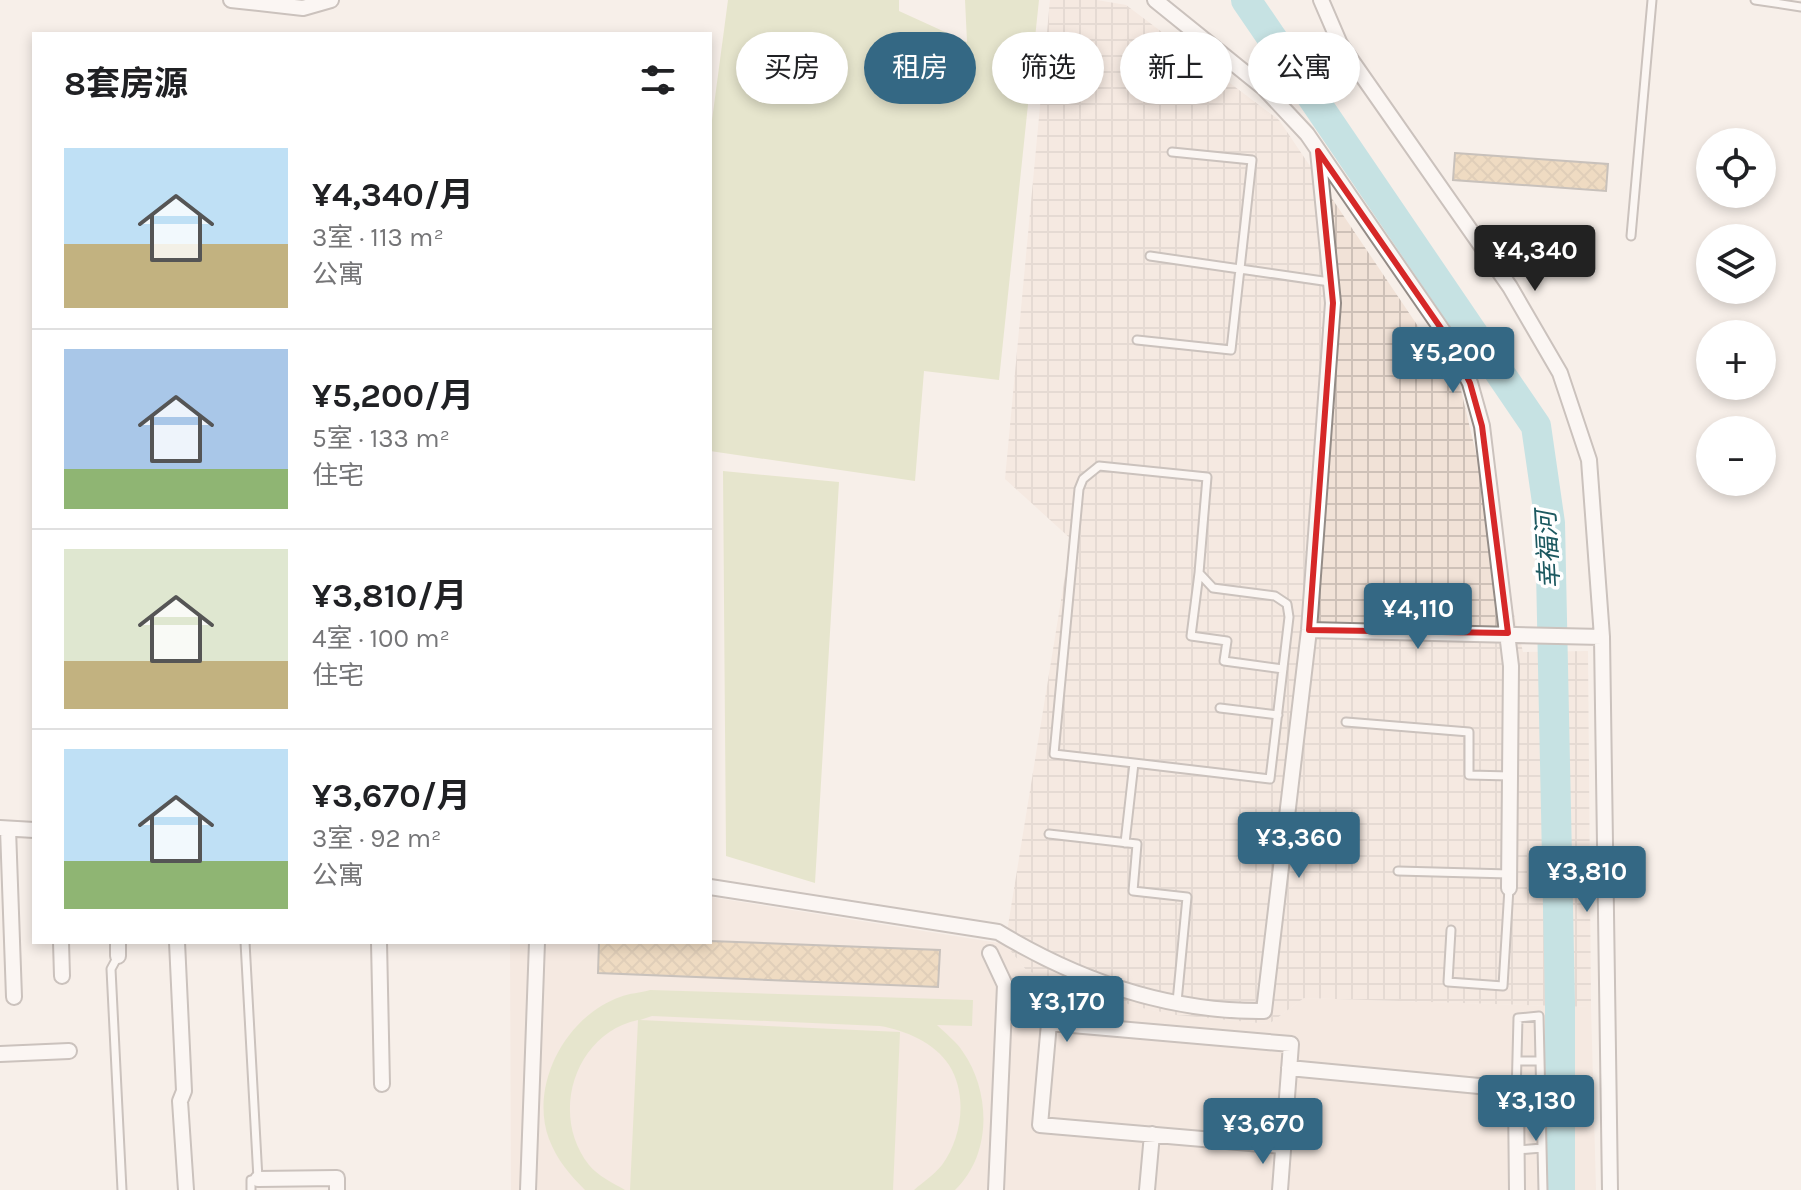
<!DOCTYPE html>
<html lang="zh">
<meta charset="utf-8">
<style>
body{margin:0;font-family:Karla,"Noto Sans SC",sans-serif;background:#f6f6f6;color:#202124;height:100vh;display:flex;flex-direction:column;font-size:30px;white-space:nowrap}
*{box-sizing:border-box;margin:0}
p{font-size:26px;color:#757577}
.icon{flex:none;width:44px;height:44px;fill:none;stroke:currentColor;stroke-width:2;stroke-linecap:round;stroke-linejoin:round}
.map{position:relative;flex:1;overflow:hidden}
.details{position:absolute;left:32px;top:32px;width:680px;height:912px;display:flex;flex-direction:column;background:#fff;border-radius:0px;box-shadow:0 4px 12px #0003}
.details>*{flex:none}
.hud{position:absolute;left:736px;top:32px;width:760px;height:72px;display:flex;gap:16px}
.buttons{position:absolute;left:1696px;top:128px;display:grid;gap:16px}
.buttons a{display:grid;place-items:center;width:80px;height:80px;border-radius:50%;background:#fff;box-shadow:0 4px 12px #0003;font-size:40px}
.price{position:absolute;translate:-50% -68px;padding:0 18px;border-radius:8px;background:#346884;color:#fff;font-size:26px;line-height:52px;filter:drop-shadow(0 2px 4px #0008)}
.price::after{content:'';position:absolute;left:50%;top:48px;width:24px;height:18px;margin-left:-12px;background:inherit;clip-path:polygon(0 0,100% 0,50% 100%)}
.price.current{background:#222;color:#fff}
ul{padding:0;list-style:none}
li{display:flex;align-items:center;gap:24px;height:200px;padding:0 32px}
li+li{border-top:2px solid #e0e0e0}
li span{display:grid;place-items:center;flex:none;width:224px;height:160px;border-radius:0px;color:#555}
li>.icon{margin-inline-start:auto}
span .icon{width:96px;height:96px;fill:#fffc;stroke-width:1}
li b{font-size:34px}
h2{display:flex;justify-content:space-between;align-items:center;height:96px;padding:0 32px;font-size:34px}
.chip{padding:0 28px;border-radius:36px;background:#fff;box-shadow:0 4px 12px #0003;font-size:28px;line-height:72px}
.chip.current{background:#346884;color:#fff}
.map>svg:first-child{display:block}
.built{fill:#f1e2d7}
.industrial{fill:url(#industrial-grid)}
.grass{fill:#d1daaa}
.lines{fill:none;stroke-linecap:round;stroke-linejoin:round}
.river{stroke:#8ad3dc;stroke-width:30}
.building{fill:url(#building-cross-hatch);stroke:#8f8a83;stroke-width:2}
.service-casing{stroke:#948c87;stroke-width:11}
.minor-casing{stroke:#948c87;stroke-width:18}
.service{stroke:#fff;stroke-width:7}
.minor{stroke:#fff;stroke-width:14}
.marked{fill:none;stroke:#d62828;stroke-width:6;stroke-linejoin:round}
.labels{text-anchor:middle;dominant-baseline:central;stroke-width:7;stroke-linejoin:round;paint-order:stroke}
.water-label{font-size:26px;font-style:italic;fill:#1c5960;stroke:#fff}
</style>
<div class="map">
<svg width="1801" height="1190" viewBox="0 0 1801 1190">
<defs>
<pattern id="industrial-grid" width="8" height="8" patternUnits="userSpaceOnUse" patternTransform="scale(2)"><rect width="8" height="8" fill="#f1e2d7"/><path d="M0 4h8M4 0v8" fill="none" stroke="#cec1b8"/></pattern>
<pattern id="building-cross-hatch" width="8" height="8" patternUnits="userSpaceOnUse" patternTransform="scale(2)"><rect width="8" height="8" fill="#e4c393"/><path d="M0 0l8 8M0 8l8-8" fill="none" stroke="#c3a77e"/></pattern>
</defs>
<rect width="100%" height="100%" fill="#f7efe9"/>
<path class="built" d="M710,897L1005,944L1027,971L1114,997L1132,1006L1176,1015L1269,1024L1304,998L1591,1007L1596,1190H511L510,942H710Z"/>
<path class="industrial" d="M1050,0H1097L1126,5L1279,120L1461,390L1523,652L1588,651L1591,1007L1304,998L1269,1024L1176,1015L1132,1006L1114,997L1027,971L1005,944L1071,539L1005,479Z"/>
<path class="grass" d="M728,0H899V11L967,42L965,0H1039L999,380L924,371L915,481L710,451V135Z
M723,471L839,482L815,883L726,856Z
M650,990L973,1000L972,1026L937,1025C946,1034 957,1042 963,1052C991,1092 992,1155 955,1190H914C923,1182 934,1175 942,1165C962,1138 968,1095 949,1065C935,1043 905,1030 880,1026L652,1016L640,1020L900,1032L893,1190H630L638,1020C575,1033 549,1115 589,1165C598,1176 613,1183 625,1190H585C570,1175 557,1160 549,1139C529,1085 566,1016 620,997C629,993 641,993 650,990Z"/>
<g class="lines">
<path class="river" d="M1246,0L1536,426L1550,523L1560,1003V1190"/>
</g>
<path class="building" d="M1455,153L1608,164L1606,191L1453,180Z
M710,941L940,950L938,987L598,973L599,942Z"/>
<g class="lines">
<defs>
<path id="service" d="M1755,0L1801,7
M1631,236L1652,0
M1150,256L1330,282
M1137,340L1231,350L1252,160L1172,152
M1199,573L1191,636L1227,641L1224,661L1283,669
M1220,708L1278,715
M1346,722L1469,732V775L1510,776
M1049,834L1137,844L1133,891L1187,897L1177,1002
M1125,843L1134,763L1270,779L1289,617L1287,604L1275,596L1213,588L1199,573L1207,477L1099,466L1083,479L1079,489L1054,754L1134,763
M1398,871L1509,874
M1451,930L1448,982L1503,986L1509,888
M245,942L258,1179L251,1180V1190
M118,956L111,969L122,1190
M1517,1061H1540
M1516,1096L1518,1018L1539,1016L1543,1190
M1517,1150L1542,1148"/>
<path id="minor" d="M231,0L303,8L331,0
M1155,0L1264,88L1307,134L1445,334L1470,383L1482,426L1511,666L1509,888
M1321,0L1340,44L1510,287L1560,373L1589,460L1602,637L1610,1190
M1309,630L1602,637
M0,828L34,830
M8,829L14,997
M710,887L998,932C1081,982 1168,1012 1264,1011L1309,630L1333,303L1318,151
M61,942L62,976
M118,942V956
M177,942L184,1091L180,1101L186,1190
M379,942L382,1084
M990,953L1005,985L996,1190
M0,1054L69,1051
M1289,1068L1479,1086
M1516,1097L1517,1190
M258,1179L337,1178V1190
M528,1190L537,942
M1147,1190L1152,1134
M1280,1190L1291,1044L1049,1023L1040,1125L1283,1146"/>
</defs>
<use href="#service" class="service-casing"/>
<use href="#minor" class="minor-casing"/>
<use href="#service" class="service"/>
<use href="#minor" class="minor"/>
</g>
<path d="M0 0H1801V1190H0ZM1318,151L1445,334L1470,383L1482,426L1508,633L1309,630L1333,303Z" fill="#f7efe9" fill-opacity=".55" fill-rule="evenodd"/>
<path class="marked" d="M1318,151L1445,334L1470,383L1482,426L1508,633L1309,630L1333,303Z"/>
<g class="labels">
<g class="water-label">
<text transform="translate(1548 550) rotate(-93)">幸福河</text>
</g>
</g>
</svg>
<div class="buttons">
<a><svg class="icon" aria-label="locate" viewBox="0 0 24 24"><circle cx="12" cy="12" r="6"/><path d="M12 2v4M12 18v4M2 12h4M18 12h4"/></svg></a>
<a><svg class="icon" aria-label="layers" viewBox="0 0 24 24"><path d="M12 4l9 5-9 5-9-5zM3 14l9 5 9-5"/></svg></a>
<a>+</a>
<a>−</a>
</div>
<b class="price current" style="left:1535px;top:293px">¥4,340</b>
<b class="price" style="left:1453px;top:395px">¥5,200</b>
<b class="price" style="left:1418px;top:651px">¥4,110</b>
<b class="price" style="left:1299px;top:880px">¥3,360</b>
<b class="price" style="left:1587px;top:914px">¥3,810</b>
<b class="price" style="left:1067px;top:1044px">¥3,170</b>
<b class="price" style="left:1536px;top:1143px">¥3,130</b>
<b class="price" style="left:1263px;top:1166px">¥3,670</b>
<div class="hud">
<a class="chip">买房</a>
<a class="chip current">租房</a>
<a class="chip">筛选</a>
<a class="chip">新上</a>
<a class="chip">公寓</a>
</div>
<section class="details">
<h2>8套房源<svg class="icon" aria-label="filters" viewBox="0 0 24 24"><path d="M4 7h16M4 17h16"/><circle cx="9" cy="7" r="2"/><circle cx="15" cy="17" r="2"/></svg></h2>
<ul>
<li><span style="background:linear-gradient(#bfe0f5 60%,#c2b280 0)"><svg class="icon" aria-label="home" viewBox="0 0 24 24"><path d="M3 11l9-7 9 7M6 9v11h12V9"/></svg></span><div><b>¥4,340/月</b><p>3室 · 113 m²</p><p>公寓</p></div></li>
<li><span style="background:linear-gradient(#a9c7e8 75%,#8fb573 0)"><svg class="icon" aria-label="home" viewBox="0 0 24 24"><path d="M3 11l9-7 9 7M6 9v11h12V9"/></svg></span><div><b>¥5,200/月</b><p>5室 · 133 m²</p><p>住宅</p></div></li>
<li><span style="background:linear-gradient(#dfe7d0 70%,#c2b280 0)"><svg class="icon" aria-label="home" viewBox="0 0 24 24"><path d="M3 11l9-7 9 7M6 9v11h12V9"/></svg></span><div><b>¥3,810/月</b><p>4室 · 100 m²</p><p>住宅</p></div></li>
<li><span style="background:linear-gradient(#bfe0f5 70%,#8fb573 0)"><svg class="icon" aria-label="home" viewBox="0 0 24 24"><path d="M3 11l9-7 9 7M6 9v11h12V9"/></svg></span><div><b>¥3,670/月</b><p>3室 · 92 m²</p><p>公寓</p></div></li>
</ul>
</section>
</div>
